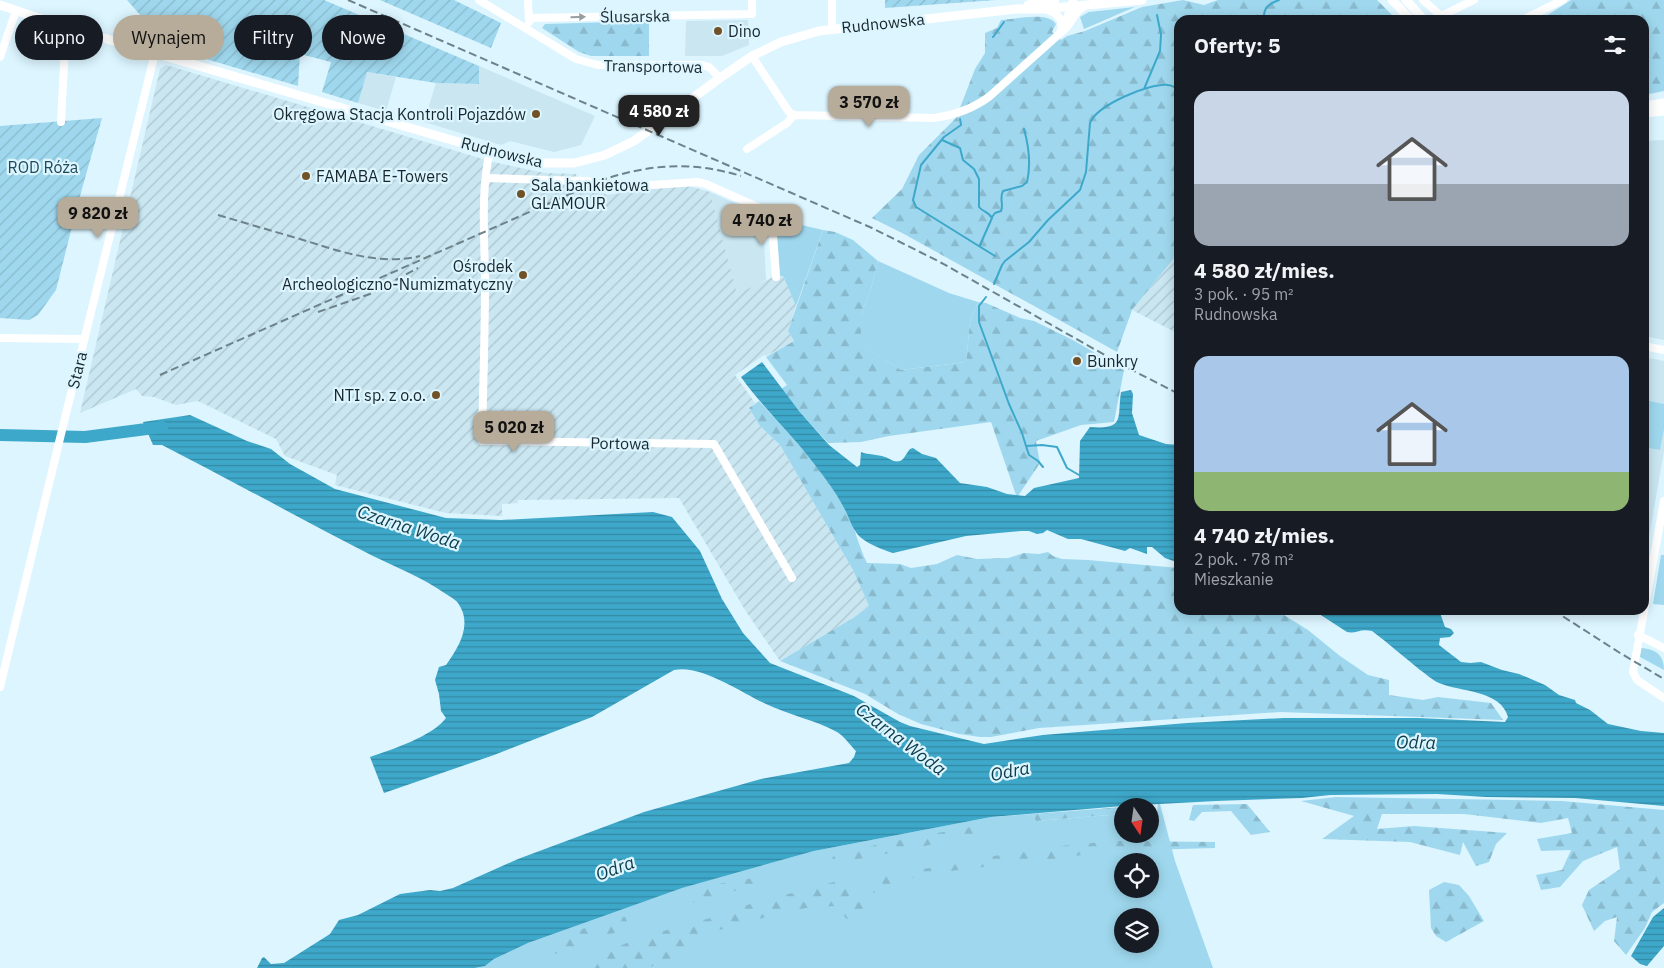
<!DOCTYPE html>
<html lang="pl">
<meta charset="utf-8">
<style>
body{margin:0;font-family:"IBM Plex Sans",sans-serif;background:#20242c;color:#f1f3f6;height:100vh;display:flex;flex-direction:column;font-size:19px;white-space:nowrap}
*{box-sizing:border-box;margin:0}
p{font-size:16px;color:#9ea1a6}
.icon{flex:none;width:28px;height:28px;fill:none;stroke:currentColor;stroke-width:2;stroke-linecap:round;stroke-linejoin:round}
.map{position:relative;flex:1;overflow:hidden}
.panel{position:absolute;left:1174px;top:15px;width:475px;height:600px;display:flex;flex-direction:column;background:#171b24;border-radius:15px;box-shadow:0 2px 12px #0003}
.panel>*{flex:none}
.guide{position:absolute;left:15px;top:15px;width:475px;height:45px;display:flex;gap:10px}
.needle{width:32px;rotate:167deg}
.tools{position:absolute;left:1114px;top:798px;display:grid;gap:10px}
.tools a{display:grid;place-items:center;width:45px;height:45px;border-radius:50%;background:#171b24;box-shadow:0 2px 12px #0003;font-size:25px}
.price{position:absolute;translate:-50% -42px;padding:0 11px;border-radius:10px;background:#b7ab99;color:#111;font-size:16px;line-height:32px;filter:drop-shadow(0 1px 2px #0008)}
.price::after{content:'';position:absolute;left:50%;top:30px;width:15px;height:11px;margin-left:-8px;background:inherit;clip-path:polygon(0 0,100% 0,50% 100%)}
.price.current{background:#222;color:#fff}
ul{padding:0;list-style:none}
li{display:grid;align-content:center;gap:10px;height:265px;padding:0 20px}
li span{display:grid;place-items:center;height:155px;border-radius:15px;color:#555}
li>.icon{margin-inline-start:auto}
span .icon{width:90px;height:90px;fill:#fffc;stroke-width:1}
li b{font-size:21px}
h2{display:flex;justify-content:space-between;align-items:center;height:60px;padding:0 20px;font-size:21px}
.tag{padding:0 18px;border-radius:22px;background:#171b24;box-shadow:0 2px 12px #0003;font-size:18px;line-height:45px}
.tag.current{background:#b7ab99;color:#111}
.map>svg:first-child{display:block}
.built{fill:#c9e6f1}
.industrial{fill:url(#industrial-furrows)}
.green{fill:#9fd8ee;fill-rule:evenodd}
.forest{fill:url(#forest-firs)}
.garden{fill:url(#garden-furrows)}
.water{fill:url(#water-rules)}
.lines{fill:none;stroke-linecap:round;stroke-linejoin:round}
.stream{stroke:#3ea8ca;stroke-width:2}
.river{stroke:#3ea8ca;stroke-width:12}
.minor{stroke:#fff;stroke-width:8}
.major{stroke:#fff;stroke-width:9}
.rail{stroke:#6e828a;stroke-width:2;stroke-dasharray:8 4;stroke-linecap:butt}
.oneway{fill:#979ea0}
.poi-dot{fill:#715227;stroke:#dcf5ff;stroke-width:2}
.labels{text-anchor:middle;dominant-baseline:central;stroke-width:4.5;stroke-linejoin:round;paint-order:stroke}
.street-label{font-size:16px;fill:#17272d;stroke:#dcf5ff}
.poi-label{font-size:16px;fill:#17272d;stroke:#dcf5ff;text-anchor:start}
.park-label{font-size:16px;fill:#1e4b5a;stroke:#dcf5ff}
.water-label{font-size:18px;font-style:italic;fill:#0c3b4a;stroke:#dcf5ff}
</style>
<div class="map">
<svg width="1664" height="968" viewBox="0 0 1664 968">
<defs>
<pattern id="industrial-furrows" width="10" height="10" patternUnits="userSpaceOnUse" patternTransform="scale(1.25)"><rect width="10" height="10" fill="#c9e6f1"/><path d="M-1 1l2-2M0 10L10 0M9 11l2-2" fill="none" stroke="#acc5cf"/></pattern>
<pattern id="forest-firs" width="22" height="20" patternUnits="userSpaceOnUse" patternTransform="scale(1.25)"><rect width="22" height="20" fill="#9fd8ee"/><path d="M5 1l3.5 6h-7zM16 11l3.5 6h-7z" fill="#88b9cc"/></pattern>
<pattern id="garden-furrows" width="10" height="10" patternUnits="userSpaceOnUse" patternTransform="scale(1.25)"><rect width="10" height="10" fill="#9fd8ee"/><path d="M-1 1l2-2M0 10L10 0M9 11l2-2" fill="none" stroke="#88b9cc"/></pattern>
<pattern id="water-rules" width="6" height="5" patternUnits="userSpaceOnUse" patternTransform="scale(1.25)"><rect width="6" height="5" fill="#3ea8ca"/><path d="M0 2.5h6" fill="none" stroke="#3389a4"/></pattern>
</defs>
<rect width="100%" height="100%" fill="#dcf5ff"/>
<path class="built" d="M748,20L749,45L722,56H685L686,21Z
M479,66L595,116L581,145L554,152L510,141L501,145L424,122L436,83L479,84Z
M366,72L396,77L386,111L358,103Z
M1664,140V340L1644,336V141Z
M710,192L750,210L761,217L763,221L766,280L737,295Z
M1644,357L1664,361V451L1644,566Z"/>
<path class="industrial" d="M166,65L493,162L545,173L576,174L580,184L595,188L607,195L662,187L689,186L710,192L737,294L773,277L783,276L796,306L788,331L794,341L766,356L764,355L735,375L755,403L749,408L760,426L780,445L853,570L869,606L853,618L780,661L745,610L679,498L518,500V503L502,504V516L446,513L335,485L337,475L285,456L276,439L198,401L176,405L154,397L142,396L136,389L80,413L160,69Z
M1179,252V334L1132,310Z"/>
<path class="green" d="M1135,7L1084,29L1080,17L1089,12Z
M793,223L823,230L796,306L783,276H780L777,232L782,230Z
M878,261L949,293L978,302L970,322L966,362L901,370L859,344L863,308L871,289Z
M1644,400L1664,404V429L1660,450L1644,447Z
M1661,555H1664V605L1653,604Z
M1641,648C1657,649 1664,656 1664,670L1640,657Z
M1158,804H1160L1175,861L1213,968H475L485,966L494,959L528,943L681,888L814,851L991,817L1032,814L1036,821L1122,814V834H1150V812H1157ZM1122,861H1150V889H1122ZM1122,916H1150V944H1122Z"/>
<path class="forest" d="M1183,0L1204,5L1218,0H1377L1397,20H1179V252L1132,310L1117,352L904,234L872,218L902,189L919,155L956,118L975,69L985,53V33L997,28L1001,20C1015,19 1048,11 1056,24L1052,32L1061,40L1067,36L1085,31L1142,7Z
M1571,0H1664V91L1644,95V20H1540Z
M649,21V56H591L579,52L542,28L545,24Z
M823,230L835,232L853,240L878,261L871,289L863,308L860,344L901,370L966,362L970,322L978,302L986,303L1020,318L1034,321L1073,340L1124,370L1114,422L1081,425L1036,441L1040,463L1018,496L1016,495L991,422L889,436L861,442L828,443L799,411L781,389L787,385L766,357L794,341L788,331Z
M759,401C789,434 821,466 844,506C854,524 858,545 867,563L900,564L911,568L937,564L957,555L977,559L1008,558L1024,553L1039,554L1048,552L1053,556L1062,559L1088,560L1179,568V610H1276L1308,630L1340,656L1368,675L1389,680V695L1423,700L1438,697L1491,703L1503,720L1280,712L1039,728L991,737H980L959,734L921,724L898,714L865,694L780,661L853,618L869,606L853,570L780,445L760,426L749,408Z
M1336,797L1562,801L1664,810V903L1652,912L1645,928L1626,955L1614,941L1617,917L1605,921L1594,931L1582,905L1589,890L1620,869L1617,847L1583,861L1560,887L1541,890L1536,875L1562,870L1571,850L1541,851L1537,839L1572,833L1568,818L1541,823L1464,814H1382L1377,829L1414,826L1507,833L1496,844L1489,862L1476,866L1463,842L1460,855L1410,842L1322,839L1354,816L1301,801Z
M1247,804L1270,832L1251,835L1231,811L1202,812L1194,821L1189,820L1193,805Z
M1122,807V814L1036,821L1032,814Z
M981,825L980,832L913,849L848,861L843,863H833L832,859L834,855L884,843Z
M1116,841L1215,842V848L1108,851L1068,857L1046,863L1027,860L1006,862L983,867L917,875L908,882L892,884L884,899L873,892L876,878C956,863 1035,846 1116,841Z
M765,876L766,882L689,904L685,893L712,885Z
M834,882L847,885L874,901L875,913L847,919L834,906L806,908L758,919L709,933L664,963L645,968H575L592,957L642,937L710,918L728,910Z
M1444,882L1459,885L1469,896L1484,921L1446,942L1436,936L1431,928L1429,890Z
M614,917H625L630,927L566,951L555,954L553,944L556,939Z"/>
<path class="garden" d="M127,0H324L479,66V84L436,83L367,72L358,103L322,92L331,62L300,54L298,86L135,38L141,16Z
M380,0H454L501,23L491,48Z
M885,0H996L885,8Z
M102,118L78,203L56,290L38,315L29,320L0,318V126Z"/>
<path class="water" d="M762,362L799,411L829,445L857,467L860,465L861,452C868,455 877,454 885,457C889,458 894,463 900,461C904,460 907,452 910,449L913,448L922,454L936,458L960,483L987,487L1007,494L1025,496L1034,488L1079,478L1080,441L1090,427C1126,430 1117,417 1121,392L1131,390L1133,394L1132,413L1139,435L1166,444L1179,445V563L1165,558L1152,547H1147V554L1130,548L1125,551L1081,539H1068L1047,530L1043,533L1037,534L1029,531H1021L966,536L893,553C883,550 866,543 859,536C851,527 849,516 843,506C835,491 825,478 815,465C792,434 763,408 741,377Z
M190,415L247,441L271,449L290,464L335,489L446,518L501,520L653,512L672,517L700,551L722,599L743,633L770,663L854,696L900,722L910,726L984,744L1043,735L1187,723L1284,718H1418L1505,722L1508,717C1501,690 1460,692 1439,683C1432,680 1426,674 1420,670C1404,657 1388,643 1372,631C1360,628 1356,634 1347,632L1313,610H1439L1445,627L1451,629L1454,633L1450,637L1440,638L1439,645L1461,662L1470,663L1481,662L1502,670L1519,674L1545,685L1559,695L1575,700L1576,703L1590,710L1608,724L1641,731L1664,733V806L1575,798L1486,797L1437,794L1330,795L1302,798L1216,801L1122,806L991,817L814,851L682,888L528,943L494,959L485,966L475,968H257L262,958L264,957L271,964L284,963L330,934L339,920L358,915L400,894L430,890L440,891L453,888L518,859L644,812L761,779L849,763L854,757L856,751C850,745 844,736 837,732C815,720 789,715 766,704C742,693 701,664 674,670L592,717L494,755L384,793L370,757C391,750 433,736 446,718L441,711L439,694L435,680L439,667L446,665C459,647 473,624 458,603C455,599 449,596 446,594C423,578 396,567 371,555C301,519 232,481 162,445H153L143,422Z
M1664,908V946L1647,966L1640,964L1631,956L1653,917Z"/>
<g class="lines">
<path class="stream" d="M1264,20C1263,8 1268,4 1279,0
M993,37L1004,22
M1144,89L1160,51L1161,35L1157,15
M960,119L961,125L944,137L921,165L913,200L916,207L995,256
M942,140L960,148L963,160L974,169L979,179V207C983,212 989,212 992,218L980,245
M992,217L995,213L1001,211C1004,204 999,199 1003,191L1022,186L1027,182C1031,165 1029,147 1024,129
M994,284L1002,265L1005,261L1029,242L1048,220L1080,190L1086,172L1090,123C1097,105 1149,83 1168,85C1171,85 1176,88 1179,89
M986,297L979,306V322L1009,404L1022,433L1026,446L1042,445L1057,447L1067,468L1079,475
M1026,446L1029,455L1038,461L1043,467"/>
<path class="river" d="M0,435L85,437L162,427"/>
<path class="minor" d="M479,0L576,59L598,65H700L709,67L720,78
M528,0L529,22
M832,0V28
M1423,0L1441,16L1474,0
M1044,9C1057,12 1065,20 1060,33
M529,18L752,14V0
M1522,20L1563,0
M1064,27L1073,0
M752,56L789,112L794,115L934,118C955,115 973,109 990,96L1067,27L1078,11L1086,5
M0,57L16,11
M61,122L66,27
M747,149L787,123L794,115
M490,151C480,192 485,241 485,284C485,336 483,388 482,441L714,444L792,578
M486,178L587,181L607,186L622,187L697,182L706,184L771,213L776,277
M0,338L84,339
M1644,346L1664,350
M1664,501L1633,672L1637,680L1664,698
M1638,635L1664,648
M0,687L62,430L155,53"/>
<path class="major" d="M1392,0L1411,20
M1406,0L1424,20
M0,5L59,25L472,146L543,163H574L605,155L634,141L720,78L752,56L781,42L819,31L1016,9H1042L1142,0
M1028,5L1055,0
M1644,106L1664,103
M1644,113L1664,111"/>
<path class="rail" d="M348,0L872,228L940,262L1126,367L1179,394
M218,215C245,223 272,231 300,239C339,251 379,266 420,256
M318,312L370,294L418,268
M160,375L602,180C650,164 692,161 741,176
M1553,610L1620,653L1664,679"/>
</g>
<defs><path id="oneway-solid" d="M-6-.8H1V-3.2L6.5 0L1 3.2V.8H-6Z" transform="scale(1.25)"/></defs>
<use class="oneway" href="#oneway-solid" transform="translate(578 17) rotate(-1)"/>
<g class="poi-dot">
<circle cx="718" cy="31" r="5"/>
<circle cx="536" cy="114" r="5"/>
<circle cx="306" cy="176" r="5"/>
<circle cx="521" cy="194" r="5"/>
<circle cx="523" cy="275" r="5"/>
<circle cx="1077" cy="361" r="5"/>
<circle cx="436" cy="395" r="5"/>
</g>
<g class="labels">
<g class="street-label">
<text transform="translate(635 16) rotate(-1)">Ślusarska</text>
<text transform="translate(883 23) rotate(-6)">Rudnowska</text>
<text transform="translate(653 66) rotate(1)">Transportowa</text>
<text transform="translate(502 152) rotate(14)">Rudnowska</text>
<text transform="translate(77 370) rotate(-76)">Stara</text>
<text transform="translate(620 443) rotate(1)">Portowa</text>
</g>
<g class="poi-label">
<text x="728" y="31">Dino</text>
<text x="526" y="114" text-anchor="end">Okręgowa Stacja Kontroli Pojazdów</text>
<text x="316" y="176">FAMABA E-Towers</text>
<text x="531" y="185">Sala bankietowa<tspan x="531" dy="18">GLAMOUR</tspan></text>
<text x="513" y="266" text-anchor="end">Ośrodek<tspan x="513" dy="18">Archeologiczno-Numizmatyczny</tspan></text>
<text x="1087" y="361">Bunkry</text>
<text x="426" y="395" text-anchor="end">NTI sp. z o.o.</text>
</g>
<g class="park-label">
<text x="43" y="167">ROD Róża</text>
</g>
<g class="water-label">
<text transform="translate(409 527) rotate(18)">Czarna Woda</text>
<text transform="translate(901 739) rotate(37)">Czarna Woda</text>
<text transform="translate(1416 742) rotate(1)">Odra</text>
<text transform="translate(1010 771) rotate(-11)">Odra</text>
<text transform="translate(615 868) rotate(-20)">Odra</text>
</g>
</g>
</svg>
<div class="tools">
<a><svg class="needle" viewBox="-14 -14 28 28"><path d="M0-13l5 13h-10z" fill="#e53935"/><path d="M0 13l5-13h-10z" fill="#9ea1a6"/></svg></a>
<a><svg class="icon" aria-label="locate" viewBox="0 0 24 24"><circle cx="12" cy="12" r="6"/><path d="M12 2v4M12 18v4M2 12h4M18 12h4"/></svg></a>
<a><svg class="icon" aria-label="layers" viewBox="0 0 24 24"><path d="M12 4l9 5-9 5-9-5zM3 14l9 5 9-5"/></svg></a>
</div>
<b class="price" style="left:869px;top:128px">3 570 zł</b>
<b class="price current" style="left:659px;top:137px">4 580 zł</b>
<b class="price" style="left:98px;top:239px">9 820 zł</b>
<b class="price" style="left:762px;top:246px">4 740 zł</b>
<b class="price" style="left:514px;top:453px">5 020 zł</b>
<div class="guide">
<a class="tag">Kupno</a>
<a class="tag current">Wynajem</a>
<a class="tag">Filtry</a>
<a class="tag">Nowe</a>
</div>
<section class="panel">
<h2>Oferty: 5<svg class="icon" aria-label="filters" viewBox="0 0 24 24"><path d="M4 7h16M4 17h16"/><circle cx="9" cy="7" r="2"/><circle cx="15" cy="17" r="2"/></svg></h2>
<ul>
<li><span style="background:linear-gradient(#c9d6e8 60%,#9aa5b1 0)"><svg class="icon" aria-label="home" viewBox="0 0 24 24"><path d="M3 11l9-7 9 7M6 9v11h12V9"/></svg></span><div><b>4 580 zł/mies.</b><p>3 pok. · 95 m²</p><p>Rudnowska</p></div></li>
<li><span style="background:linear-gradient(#a9c7e8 75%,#8fb573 0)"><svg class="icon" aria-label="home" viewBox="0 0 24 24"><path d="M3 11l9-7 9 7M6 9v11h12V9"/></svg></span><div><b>4 740 zł/mies.</b><p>2 pok. · 78 m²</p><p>Mieszkanie</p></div></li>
</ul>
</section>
</div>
